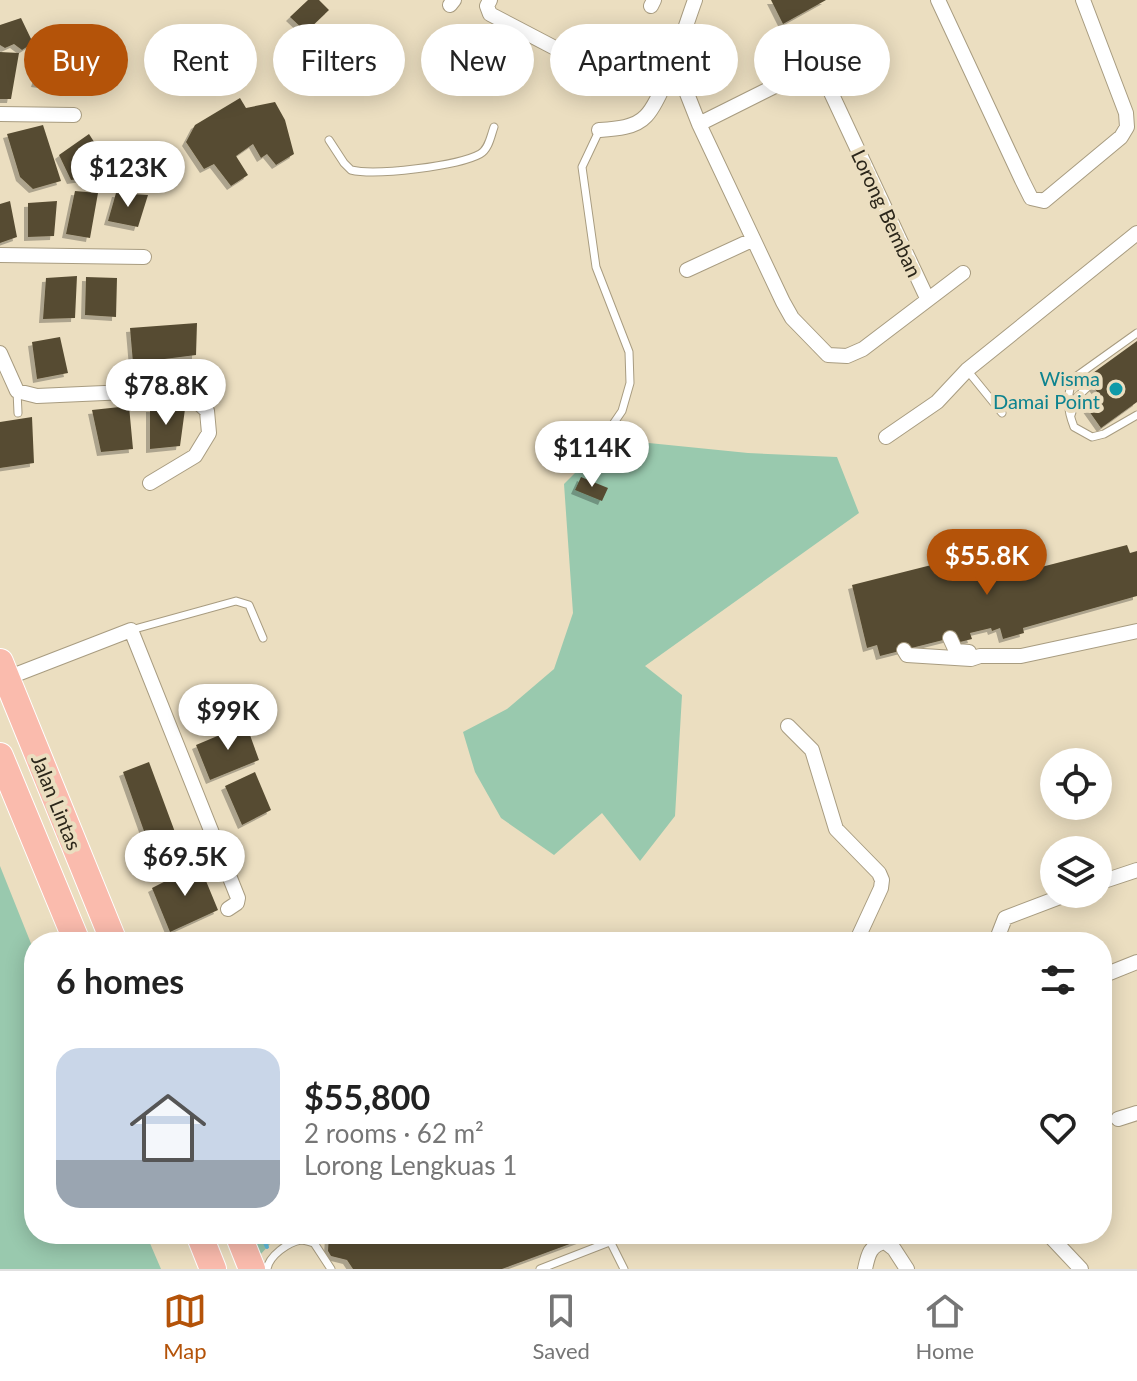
<!DOCTYPE html>
<meta charset="utf-8">
<style>
body{margin:0;font-family:Lato,sans-serif;background:#f6f6f6;color:#222;height:100vh;display:flex;flex-direction:column;font-size:30px;white-space:nowrap}
*{box-sizing:border-box;margin:0}
p{font-size:26px;color:#767676}
.icon{flex:none;width:44px;height:44px;fill:none;stroke:currentColor;stroke-width:2;stroke-linecap:round;stroke-linejoin:round}
.map{position:relative;flex:1;overflow:hidden}
.drawer{position:absolute;left:24px;top:932px;width:1088px;height:312px;display:flex;flex-direction:column;background:#fff;border-radius:32px;box-shadow:0 4px 20px #0003}
.drawer>*{flex:none}
.top-card{position:absolute;left:24px;top:24px;width:1090px;height:72px;display:flex;gap:16px}
.fabs{position:absolute;left:1040px;top:748px;display:grid;gap:16px}
.fabs a{display:grid;place-items:center;width:72px;height:72px;border-radius:50%;background:#fff;box-shadow:0 4px 20px #0003;font-size:40px}
.price{position:absolute;translate:-50% -68px;padding:0 18px;border-radius:28px;background:#fff;color:#222;font-size:26px;line-height:52px;filter:drop-shadow(0 2px 4px #0008)}
.price::after{content:'';position:absolute;left:50%;top:48px;width:24px;height:18px;margin-left:-12px;background:inherit;clip-path:polygon(0 0,100% 0,50% 100%)}
.price.current{background:#b45309;color:#fff}
ul{padding:0;list-style:none}
li{display:flex;align-items:center;gap:24px;height:200px;padding:0 32px}
li+li{border-top:2px solid #e0e0e0}
li span{display:grid;place-items:center;flex:none;width:224px;height:160px;border-radius:24px;color:#555}
li>.icon{margin-inline-start:auto}
span .icon{width:96px;height:96px;fill:#fffc;stroke-width:1}
li b{font-size:34px}
h2{display:flex;justify-content:space-between;align-items:center;height:96px;padding:0 32px;font-size:34px}
.chip{padding:0 28px;border-radius:36px;background:#fff;box-shadow:0 4px 20px #0003;font-size:28px;line-height:72px}
.chip.current{background:#b45309;color:#fff}
.tab-bar{display:flex;justify-content:space-around;align-items:center;height:112px;border-top:2px solid #e0e0e0;background:#fff;font-size:22px;color:#767676}
.tab-bar a{display:grid;justify-items:center;gap:4px}
.tab-bar .current{color:#b45309}
.map>svg:first-child{display:block}
.green{fill:#99c9ae}
.lines{fill:none;stroke-linecap:round;stroke-linejoin:round}
.stream{stroke:#5fbde0;stroke-width:4}
.building{fill:#574c32;filter:url(#shadow)}
.lane-casing{stroke:#a89c80;stroke-width:9}
.street-casing{stroke:#a89c80;stroke-width:16}
.highway-casing{stroke:#fff;stroke-width:28}
.lane{stroke:#fff;stroke-width:7}
.street{stroke:#fff;stroke-width:14}
.highway{stroke:#fabbad;stroke-width:26}
.culture-dot{fill:#0f9aa8;stroke:#ebdec0;stroke-width:3}
.labels{text-anchor:middle;dominant-baseline:central;stroke-width:8;stroke-linejoin:round;paint-order:stroke}
.street-label{font-size:20px;fill:#2b261a;stroke:#ebdec0}
.culture-label{font-size:20px;fill:#0d838f;stroke:#ebdec0;text-anchor:end}
</style>
<div class="map">
<svg width="1137" height="1269" viewBox="0 0 1137 1269">
<defs>
<filter id="shadow"><feDropShadow dx="-4" dy="4" stdDeviation="0" flood-color="#0004"/></filter>
</defs>
<rect width="100%" height="100%" fill="#ebdec0"/>
<path class="green" d="M609,439L748,453L837,457L859,513L645,666L682,695L675,816L640,861L602,813L554,855L501,818L475,772L463,732L507,709L554,669L573,613L564,484Z
M0,866L34,951V1234H146L161,1269H0Z
M248,1234H286L270,1244L260,1255Z"/>
<g class="lines">
<path class="stream" d="M261,1234L267,1247"/>
</g>
<path class="building" d="M308,0H319L329,10L306,32L290,17Z
M771,0H826L783,24Z
M21,18L33,43L22,50L14,44L5,48L0,45V25Z
M0,52L19,53L11,99H0Z
M44,55L85,58L77,89L35,83Z
M240,98L246,108L275,102L285,120L294,154L276,165L267,154L261,158L253,144L236,156L248,175L231,186L214,164L204,169L186,142L195,125Z
M43,125L61,181L33,189L20,177L7,134Z
M89,134L111,168L99,176L71,180L59,155Z
M155,155L154,167L161,168L160,179H151L150,185L124,182L129,156Z
M75,191L98,193L90,238L66,234Z
M116,193L148,195L138,227L108,221Z
M10,201L17,237L0,243V204Z
M57,201L54,236L28,237V203Z
M77,276L75,318L43,319L46,278Z
M86,277L117,278L116,317L85,315Z
M197,323L196,355L133,363L130,328Z
M60,337L68,373L37,379L32,342Z
M1137,341V402L1101,428L1084,404L1098,393L1086,378Z
M129,406L133,449L101,452L92,410Z
M150,408L185,409L180,446L150,449Z
M32,417L34,463L0,468V422Z
M581,477L608,488L602,501L575,490Z
M1127,545L1130,553L1137,551V596L1023,628L1024,633L1003,639L1000,628L992,631L991,628L970,633L972,639L956,643L955,637L880,656L877,645L867,648L852,585L1003,547L1010,575Z
M246,724L259,760L210,780L196,745Z
M149,762L182,851L155,862L123,772Z
M255,772L271,810L242,825L225,786Z
M199,864L218,910L170,932L152,888Z
M329,1234H597L502,1269H353L347,1260L331,1256L328,1251Z"/>
<g class="lines">
<defs>
<path id="lane" d="M329,140L344,163L351,170C376,176 458,166 480,154C489,149 491,135 494,127
M1137,333L1074,378C1066,395 1067,409 1074,427L1092,437L1104,434L1137,415
M967,370L1002,413
M17,391L18,413
M1071,415L1077,397L1091,384
M582,462L590,446L609,430L622,411L630,383L629,352L596,267L582,167L599,131
M131,630L236,601L249,605L263,638
M314,1243L331,1269
M611,1243L624,1269
M267,1269C269,1256 288,1242 301,1240C305,1240 310,1242 314,1243L323,1234
M540,1269L630,1234"/>
<path id="street" d="M490,0L487,6L490,14L555,48
M938,0L1022,180L1031,198L1044,201L1121,137L1127,127L1126,113L1083,0
M450,5L454,0
M651,6L654,0
M673,58L699,124L783,302L792,318L828,355L847,356L863,349L963,273
M0,114L74,115
M699,124L805,71H816L827,84L927,298
M599,130C615,129 635,128 646,116C664,97 685,27 695,0
M0,255L144,257
M687,270L752,240
M0,353L17,391L37,396L127,392L190,395L207,411L209,433L195,456L150,483
M886,437L937,402L967,370L1137,233
M950,638L956,651L969,652
M904,650L907,655L971,659L980,656H1021L1137,631
M7,678L131,630L238,898L237,903L228,909
M788,726L812,750L836,829L879,873L882,880L881,888L856,942
M1098,883L1137,870
M1000,942L998,936L1005,918L1068,894
M1102,976L1137,962
M1118,1119L1137,1113
M1048,1234L1081,1269
M865,1269C868,1255 870,1245 885,1242L894,1249L907,1269"/>
<path id="highway" d="M0,662L114,942
M0,756L77,942
M199,1234L213,1269
M238,1234L252,1269"/>
</defs>
<use href="#lane" class="lane-casing"/>
<use href="#street" class="street-casing"/>
<use href="#highway" class="highway-casing"/>
<use href="#lane" class="lane"/>
<use href="#street" class="street"/>
<use href="#highway" class="highway"/>
</g>
<circle class="culture-dot" cx="1116" cy="389" r="8"/>
<g class="labels">
<g class="street-label">
<text transform="translate(887 213) rotate(65)">Lorong Bemban</text>
<text transform="translate(57 802) rotate(68)">Jalan Lintas</text>
</g>
<g class="culture-label">
<text x="1100" y="378">Wisma<tspan x="1100" dy="23">Damai Point</tspan></text>
</g>
</g>
</svg>
<div class="fabs">
<a><svg class="icon" aria-label="locate" viewBox="0 0 24 24"><circle cx="12" cy="12" r="6"/><path d="M12 2v4M12 18v4M2 12h4M18 12h4"/></svg></a>
<a><svg class="icon" aria-label="layers" viewBox="0 0 24 24"><path d="M12 4l9 5-9 5-9-5zM3 14l9 5 9-5"/></svg></a>
</div>
<b class="price" style="left:128px;top:209px">$123K</b>
<b class="price" style="left:166px;top:427px">$78.8K</b>
<b class="price" style="left:592px;top:489px">$114K</b>
<b class="price current" style="left:987px;top:597px">$55.8K</b>
<b class="price" style="left:228px;top:752px">$99K</b>
<b class="price" style="left:185px;top:898px">$69.5K</b>
<div class="top-card">
<a class="chip current">Buy</a>
<a class="chip">Rent</a>
<a class="chip">Filters</a>
<a class="chip">New</a>
<a class="chip">Apartment</a>
<a class="chip">House</a>
</div>
<section class="drawer">
<h2>6 homes<svg class="icon" aria-label="filters" viewBox="0 0 24 24"><path d="M4 7h16M4 17h16"/><circle cx="9" cy="7" r="2"/><circle cx="15" cy="17" r="2"/></svg></h2>
<ul>
<li><span style="background:linear-gradient(#c9d6e8 70%,#9aa5b1 0)"><svg class="icon" aria-label="home" viewBox="0 0 24 24"><path d="M3 11l9-7 9 7M6 9v11h12V9"/></svg></span><div><b>$55,800</b><p>2 rooms · 62 m²</p><p>Lorong Lengkuas 1</p></div><svg class="icon" aria-label="heart" viewBox="0 0 24 24"><path d="M12 20l-8-8c-3-5 5-10 8-4 3-6 11-1 8 4z"/></svg></li>
</ul>
</section>
</div>
<nav class="tab-bar">
<a class="current"><svg class="icon" aria-label="map" viewBox="0 0 24 24"><path d="M3 6l6-2 6 2 6-2v14l-6 2-6-2-6 2zM9 4v14M15 6v14"/></svg>Map</a>
<a><svg class="icon" aria-label="saved" viewBox="0 0 24 24"><path d="M7 4h10v16l-5-4-5 4z"/></svg>Saved</a>
<a><svg class="icon" aria-label="home" viewBox="0 0 24 24"><path d="M3 11l9-7 9 7M6 9v11h12V9"/></svg>Home</a>
</nav>
